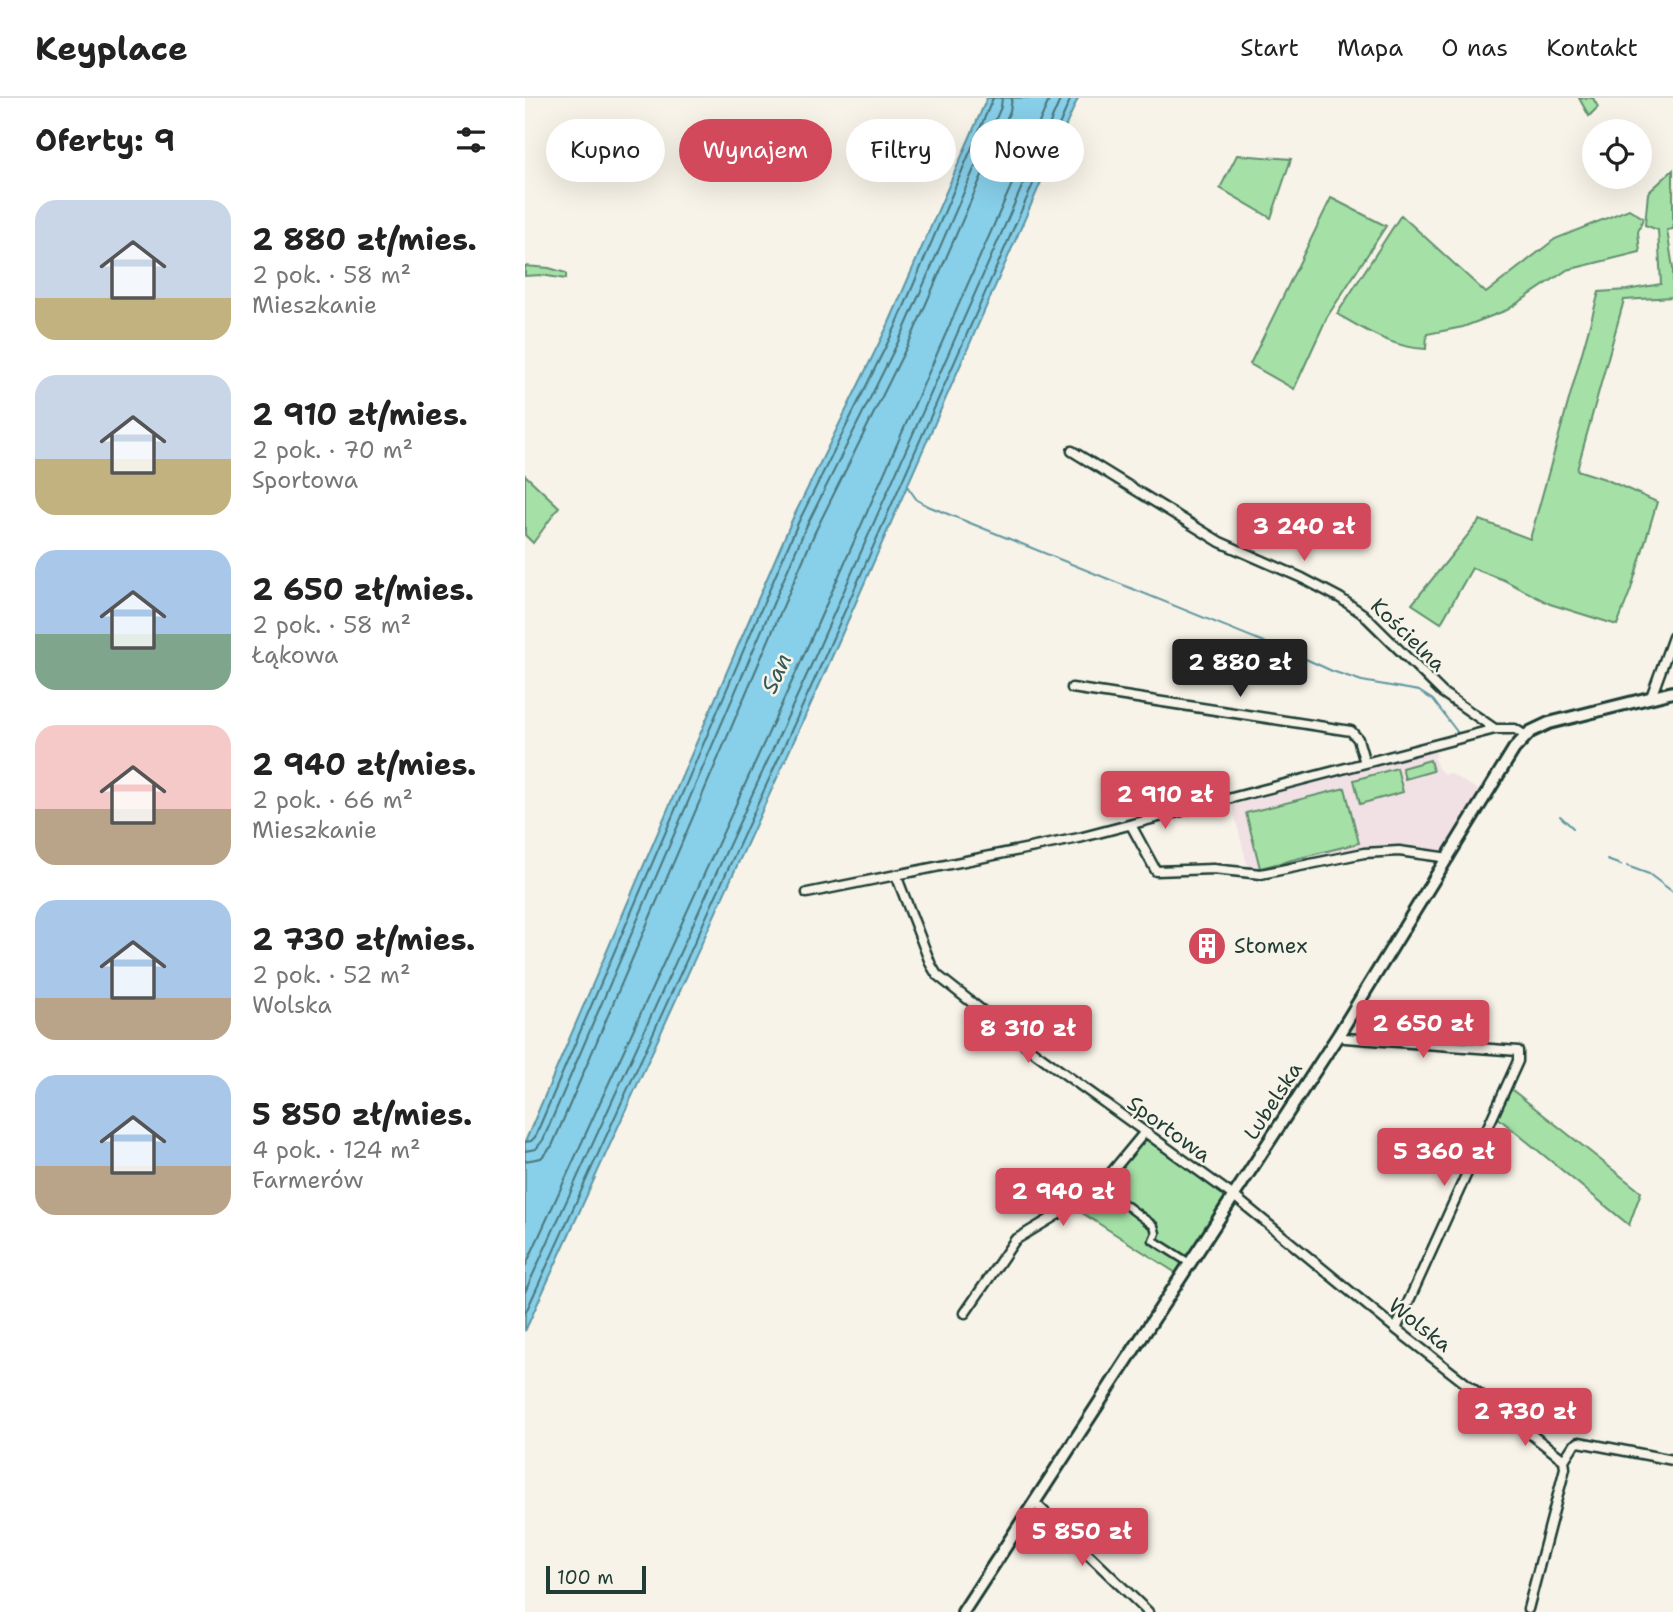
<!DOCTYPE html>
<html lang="pl">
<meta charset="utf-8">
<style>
body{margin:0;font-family:"Shantell Sans",sans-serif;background:#f2f2f2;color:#222;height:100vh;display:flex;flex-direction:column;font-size:26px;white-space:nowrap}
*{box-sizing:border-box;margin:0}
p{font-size:23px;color:#767676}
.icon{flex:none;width:38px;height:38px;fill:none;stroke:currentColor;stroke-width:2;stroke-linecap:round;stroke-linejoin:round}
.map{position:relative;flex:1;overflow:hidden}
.side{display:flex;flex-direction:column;background:#fff;width:525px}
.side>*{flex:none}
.guide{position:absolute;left:21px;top:21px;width:665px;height:63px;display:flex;gap:14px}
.controls{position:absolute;left:1057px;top:21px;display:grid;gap:14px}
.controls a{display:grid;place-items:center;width:70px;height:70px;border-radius:50%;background:#fff;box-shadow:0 7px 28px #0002;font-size:35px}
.scale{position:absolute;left:21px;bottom:18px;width:100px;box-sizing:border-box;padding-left:7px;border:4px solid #1f3d34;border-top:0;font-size:19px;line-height:24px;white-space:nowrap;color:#1f3d34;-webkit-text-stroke:5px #f7f3e8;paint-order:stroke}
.price{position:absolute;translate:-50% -60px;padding:0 16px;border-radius:7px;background:#d1495b;color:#fff;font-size:23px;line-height:46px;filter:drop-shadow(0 2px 4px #0008)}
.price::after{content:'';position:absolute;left:50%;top:42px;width:21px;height:16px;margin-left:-10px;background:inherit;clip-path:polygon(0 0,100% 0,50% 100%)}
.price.current{background:#222;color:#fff}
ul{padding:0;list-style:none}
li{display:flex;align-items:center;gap:21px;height:175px;padding:0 35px}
li span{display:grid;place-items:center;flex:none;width:196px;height:140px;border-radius:21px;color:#555}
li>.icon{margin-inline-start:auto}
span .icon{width:84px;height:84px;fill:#fffc;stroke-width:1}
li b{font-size:30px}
h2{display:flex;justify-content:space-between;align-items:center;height:84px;padding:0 35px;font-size:30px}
.chip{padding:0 24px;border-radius:32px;background:#fff;box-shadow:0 7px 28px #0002;font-size:24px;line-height:63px}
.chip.current{background:#d1495b;color:#fff}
header{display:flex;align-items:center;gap:42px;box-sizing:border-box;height:98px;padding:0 35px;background:#fff;border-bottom:2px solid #e0e0e0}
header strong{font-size:33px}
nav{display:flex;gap:38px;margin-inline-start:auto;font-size:24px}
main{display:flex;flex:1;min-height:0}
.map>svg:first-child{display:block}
.built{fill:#f1e1e5}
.green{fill:#a5e1a7;stroke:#628f6e;stroke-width:2}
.water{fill:#88cfe9;stroke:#5e95a1;stroke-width:2}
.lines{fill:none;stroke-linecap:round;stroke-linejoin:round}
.shore{stroke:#49777c;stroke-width:2}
.stream{stroke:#5e95a1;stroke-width:2}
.pedestrian-casing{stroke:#1f3d34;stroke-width:11}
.minor-casing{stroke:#1f3d34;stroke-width:13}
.secondary-casing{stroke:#1f3d34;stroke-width:16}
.pedestrian{stroke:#f7f3e8;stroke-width:6}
.minor{stroke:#f7f3e8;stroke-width:8}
.secondary{stroke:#f7f3e8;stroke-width:10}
.labels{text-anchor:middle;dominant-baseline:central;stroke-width:5;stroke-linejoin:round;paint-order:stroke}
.street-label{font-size:21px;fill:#1f3d34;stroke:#f7f3e8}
.poi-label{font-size:21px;fill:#1f3d34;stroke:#f7f3e8;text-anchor:start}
.water-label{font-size:23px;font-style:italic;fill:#345a58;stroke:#f7f3e8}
</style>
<header>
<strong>Keyplace</strong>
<nav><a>Start</a><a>Mapa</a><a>O nas</a><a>Kontakt</a></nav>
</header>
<main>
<section class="side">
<h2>Oferty: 9<svg class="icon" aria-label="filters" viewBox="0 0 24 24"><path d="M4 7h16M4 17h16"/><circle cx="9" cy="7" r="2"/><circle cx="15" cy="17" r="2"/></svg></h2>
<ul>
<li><span style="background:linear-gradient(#c9d6e8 70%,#c2b280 0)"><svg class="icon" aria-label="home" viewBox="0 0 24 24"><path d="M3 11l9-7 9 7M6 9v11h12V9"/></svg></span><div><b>2 880 zł/mies.</b><p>2 pok. · 58 m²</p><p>Mieszkanie</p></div></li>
<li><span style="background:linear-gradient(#c9d6e8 60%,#c2b280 0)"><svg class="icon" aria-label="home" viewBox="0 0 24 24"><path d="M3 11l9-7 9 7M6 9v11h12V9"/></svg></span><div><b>2 910 zł/mies.</b><p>2 pok. · 70 m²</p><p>Sportowa</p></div></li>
<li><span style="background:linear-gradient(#a9c7e8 60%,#7fa58c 0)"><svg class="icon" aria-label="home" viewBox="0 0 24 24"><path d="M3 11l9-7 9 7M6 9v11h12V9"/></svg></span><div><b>2 650 zł/mies.</b><p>2 pok. · 58 m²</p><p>Łąkowa</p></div></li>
<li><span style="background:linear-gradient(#f6c9c9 60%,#b9a48a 0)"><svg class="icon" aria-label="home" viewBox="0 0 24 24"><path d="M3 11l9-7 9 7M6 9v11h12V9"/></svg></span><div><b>2 940 zł/mies.</b><p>2 pok. · 66 m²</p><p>Mieszkanie</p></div></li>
<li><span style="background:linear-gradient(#a9c7e8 70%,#b9a48a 0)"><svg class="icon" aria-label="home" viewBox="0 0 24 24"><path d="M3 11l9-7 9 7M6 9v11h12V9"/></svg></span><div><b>2 730 zł/mies.</b><p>2 pok. · 52 m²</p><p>Wolska</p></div></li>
<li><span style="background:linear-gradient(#a9c7e8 65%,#b9a48a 0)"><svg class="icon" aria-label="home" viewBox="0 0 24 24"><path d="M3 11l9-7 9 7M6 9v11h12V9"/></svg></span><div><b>5 850 zł/mies.</b><p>4 pok. · 124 m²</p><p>Farmerów</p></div></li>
</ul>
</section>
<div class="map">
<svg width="1148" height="1514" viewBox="0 0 1148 1514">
<rect width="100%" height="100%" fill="#f7f3e8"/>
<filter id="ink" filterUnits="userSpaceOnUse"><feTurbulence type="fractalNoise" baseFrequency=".0143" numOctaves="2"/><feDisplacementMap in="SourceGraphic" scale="14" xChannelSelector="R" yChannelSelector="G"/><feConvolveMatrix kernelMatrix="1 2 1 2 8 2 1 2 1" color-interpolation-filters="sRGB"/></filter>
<g filter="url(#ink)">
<path class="built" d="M910,652L912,659L909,660L914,672L921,677L923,674L955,693L919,754L875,750L733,773L723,770L707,707Z"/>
<path class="green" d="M1054,0H1068L1073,9L1064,18Z
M712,57L766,61L746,120L695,90Z
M1148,72V131L1142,132L1148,170V199L1099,202L1052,372L1080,381L1132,404L1106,491L1092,527L1025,506L979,482L947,470L916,525L887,506L955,422L1005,441L1074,194L1102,192L1136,186L1133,132L1120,127L1123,95Z
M806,100L861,128L802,219L769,291L725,266Z
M1104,111L1118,120L1113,134L1115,154L1042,172L982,212L938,229L902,236L901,251C868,250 840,232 812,216L876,117L961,195L1030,141Z
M0,168L24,170L41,175V181L16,177L0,178Z
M0,377L34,409L8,445L0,437Z
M905,662L908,673L880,681L877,670Z
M872,670L878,694L835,706L829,682Z
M820,690L834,745L735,770L721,715Z
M986,991L1116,1094L1104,1127L972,1019Z
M622,1042L704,1098L651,1175L551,1111L573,1096L576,1097L616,1043Z"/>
<path class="water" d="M462,0H553L298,579L0,1233V1044L267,422L363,227Z"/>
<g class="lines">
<path class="shore" d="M0,1044L6,1043L10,1039L273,425L370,230L468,0
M0,1053L11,1051L18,1042L281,429L378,234L476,9L477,0
M0,1063L16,1060L27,1048L290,434L387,238L485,13L487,0
M0,1169L274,568L525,0
M0,1194L284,572L536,0
M0,1216L292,576L546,0"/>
<path class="stream" d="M382,388L392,402L403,408L766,555
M772,557L807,573L837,583L894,593L908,602L933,635
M1035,718L1048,730
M1082,762L1096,767
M1102,768L1124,776L1148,794"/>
<defs>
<path id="pedestrian" d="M575,1088L629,1128L631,1135L628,1142L666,1166"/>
<path id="minor" d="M547,353L695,444L777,480L815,500L838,516L918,595L970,631
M547,590L826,633L833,641L840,665
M1126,599L1148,539
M606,727L631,773L688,771L736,776L839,755L874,753L924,760
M371,777L406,867L412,877L512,956L710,1099L871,1231L1039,1362L1040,1370L1003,1511
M282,795L554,740L970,631H990L1001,638
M814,936L820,940L993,953V963L871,1231
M440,1215L490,1142L555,1103L576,1087L619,1035
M1039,1362L1048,1348L1054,1344L1148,1362
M510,1405L623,1514"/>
<path id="secondary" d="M438,1514L814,936L989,651L1005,634L1024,625L1148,594"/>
</defs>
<use href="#pedestrian" class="pedestrian-casing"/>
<use href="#minor" class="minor-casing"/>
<use href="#secondary" class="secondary-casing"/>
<use href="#pedestrian" class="pedestrian"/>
<use href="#minor" class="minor"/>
<use href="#secondary" class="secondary"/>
</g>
</g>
<defs>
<symbol id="building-disc" viewBox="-11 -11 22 22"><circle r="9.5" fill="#d1495b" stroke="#f7f3e8"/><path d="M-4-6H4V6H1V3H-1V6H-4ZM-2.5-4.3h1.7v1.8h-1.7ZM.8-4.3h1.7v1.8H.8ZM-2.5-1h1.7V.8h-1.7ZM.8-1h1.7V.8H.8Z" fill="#fff"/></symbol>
</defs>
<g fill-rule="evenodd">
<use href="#building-disc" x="660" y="826" width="44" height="44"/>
</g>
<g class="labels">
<g class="street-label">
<text transform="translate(883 537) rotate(44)">Kościelna</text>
<text transform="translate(748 1003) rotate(-57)">Lubelska</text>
<text transform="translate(644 1031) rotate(36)">Sportowa</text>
<text transform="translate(895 1227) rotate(38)">Wolska</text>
</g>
<g class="poi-label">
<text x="709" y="848">Stomex</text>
</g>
<g class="water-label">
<text transform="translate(251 575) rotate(-65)">San</text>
</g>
</g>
</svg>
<div class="controls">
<a><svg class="icon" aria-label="locate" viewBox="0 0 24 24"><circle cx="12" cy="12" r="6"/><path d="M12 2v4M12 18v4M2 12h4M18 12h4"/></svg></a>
</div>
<div class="scale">100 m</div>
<b class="price" style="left:779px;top:465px">3 240 zł</b>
<b class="price current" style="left:715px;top:601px">2 880 zł</b>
<b class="price" style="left:640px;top:733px">2 910 zł</b>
<b class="price" style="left:898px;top:962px">2 650 zł</b>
<b class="price" style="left:503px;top:967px">8 310 zł</b>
<b class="price" style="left:919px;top:1090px">5 360 zł</b>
<b class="price" style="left:538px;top:1130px">2 940 zł</b>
<b class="price" style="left:1000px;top:1350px">2 730 zł</b>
<b class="price" style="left:557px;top:1470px">5 850 zł</b>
<div class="guide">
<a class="chip">Kupno</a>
<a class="chip current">Wynajem</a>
<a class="chip">Filtry</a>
<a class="chip">Nowe</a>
</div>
</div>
</main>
